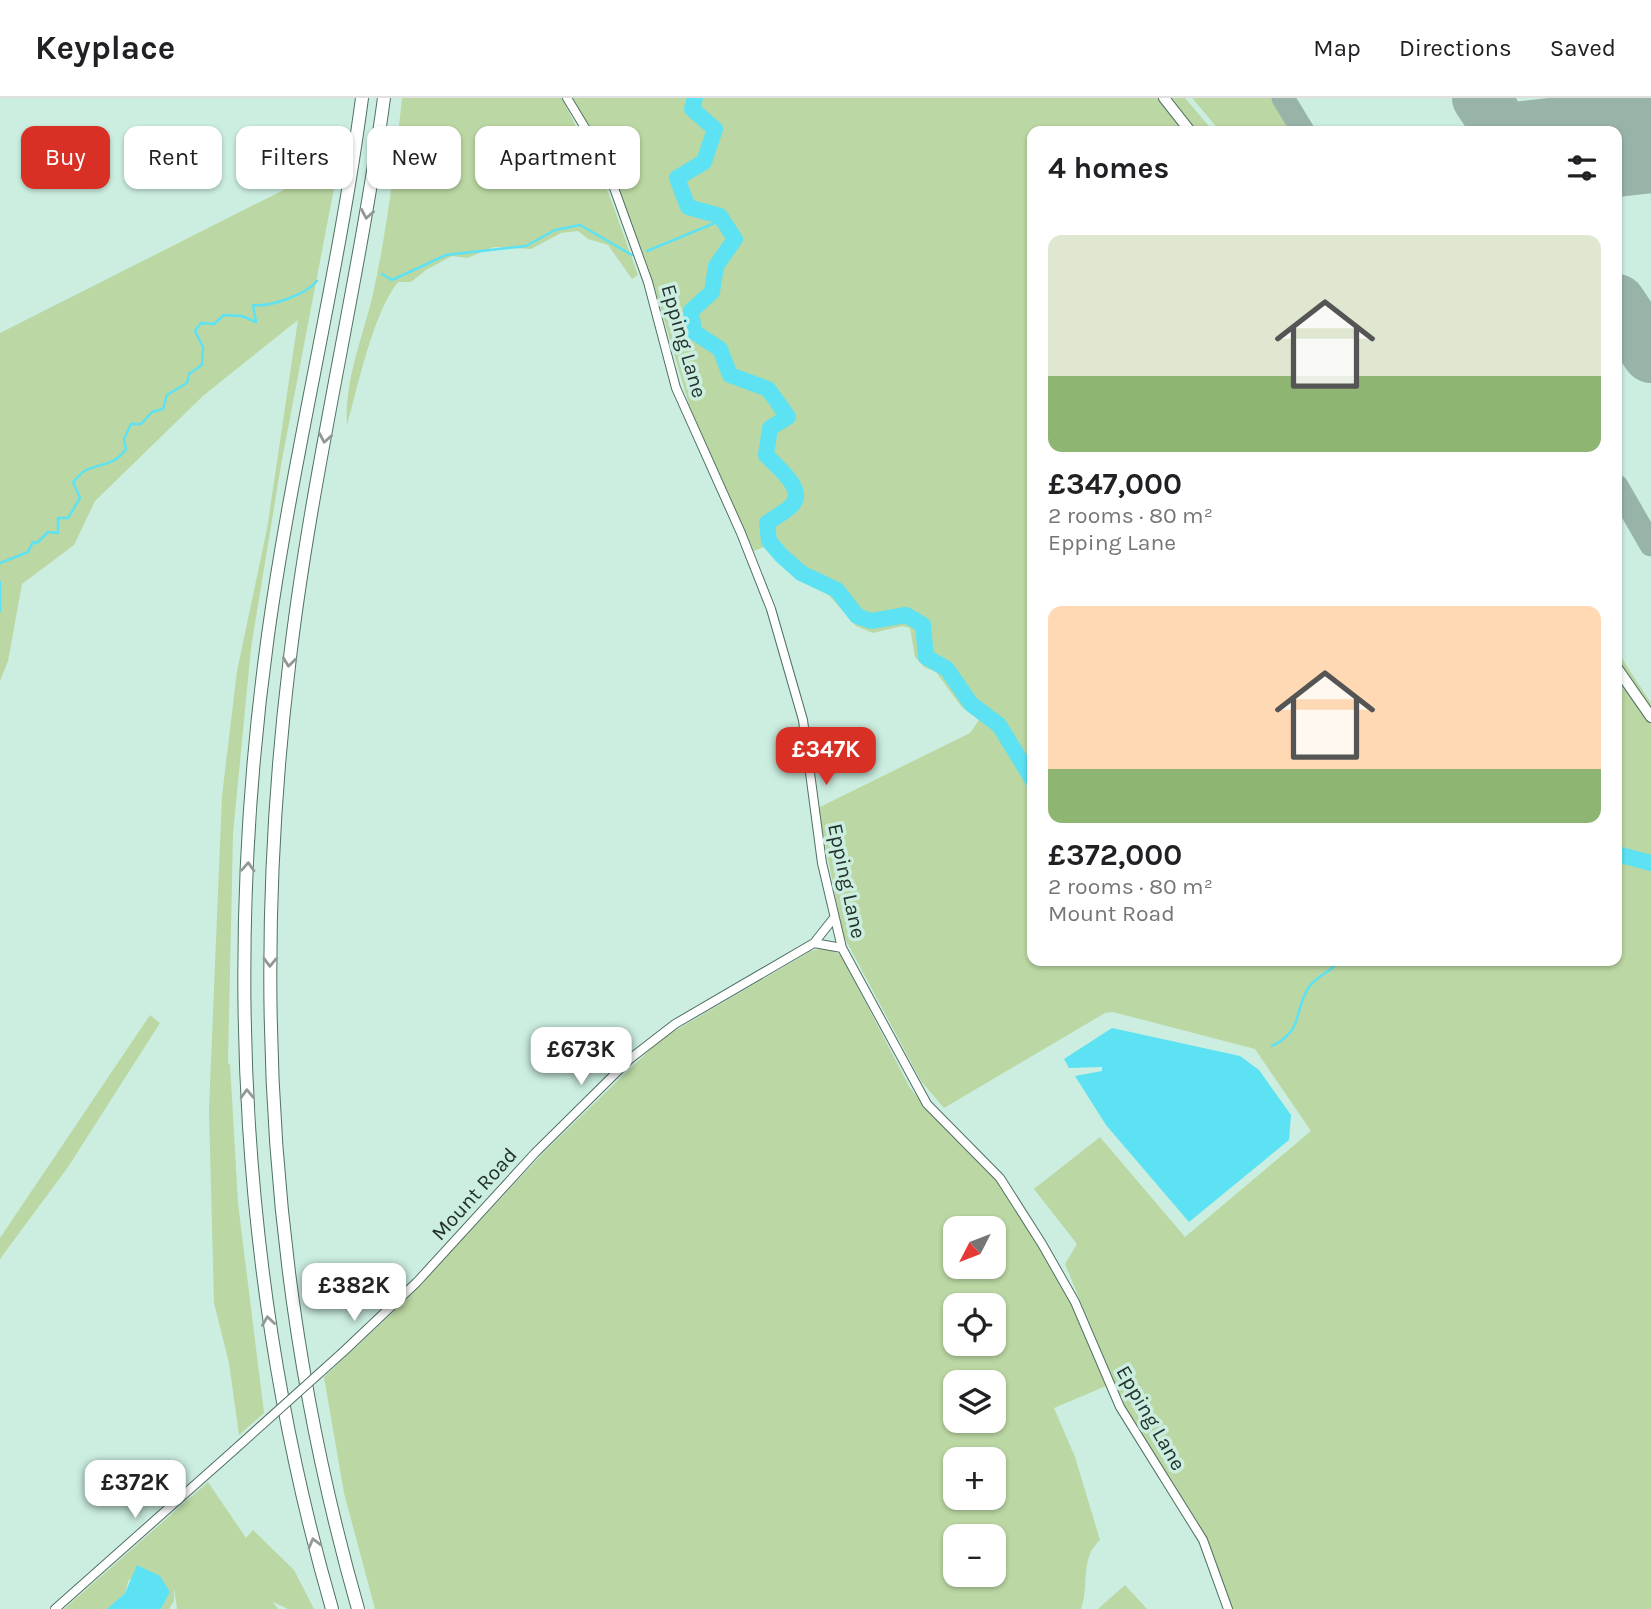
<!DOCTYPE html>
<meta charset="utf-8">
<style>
body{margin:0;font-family:Karla,sans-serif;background:#f2f2f2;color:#202124;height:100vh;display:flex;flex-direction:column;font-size:26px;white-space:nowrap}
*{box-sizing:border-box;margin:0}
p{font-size:23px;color:#757577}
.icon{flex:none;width:38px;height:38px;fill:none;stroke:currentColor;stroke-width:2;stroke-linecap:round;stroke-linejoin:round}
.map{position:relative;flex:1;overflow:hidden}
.panel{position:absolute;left:1027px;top:28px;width:595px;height:840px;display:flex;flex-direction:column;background:#fff;border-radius:14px;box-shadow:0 2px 5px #0004}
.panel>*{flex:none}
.hud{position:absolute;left:21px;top:28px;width:665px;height:63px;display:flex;gap:14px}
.needle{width:46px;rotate:228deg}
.controls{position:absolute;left:943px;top:1118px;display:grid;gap:14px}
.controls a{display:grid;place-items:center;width:63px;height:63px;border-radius:14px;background:#fff;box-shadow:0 2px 5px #0004;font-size:35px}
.price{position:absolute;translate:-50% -60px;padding:0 16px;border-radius:14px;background:#fff;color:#222;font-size:23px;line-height:46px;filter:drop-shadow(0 2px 4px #0008)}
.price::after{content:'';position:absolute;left:50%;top:42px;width:21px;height:16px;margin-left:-10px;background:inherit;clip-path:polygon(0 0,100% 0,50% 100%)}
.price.on{background:#d93025;color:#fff}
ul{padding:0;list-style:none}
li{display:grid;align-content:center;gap:14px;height:371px;padding:0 21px}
li span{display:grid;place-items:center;height:217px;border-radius:14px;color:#555}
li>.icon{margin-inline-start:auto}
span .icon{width:126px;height:126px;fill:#fffc;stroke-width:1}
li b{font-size:30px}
h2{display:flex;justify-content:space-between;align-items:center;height:84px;padding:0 21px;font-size:30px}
.pill{padding:0 24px;border-radius:14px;background:#fff;box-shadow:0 2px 5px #0004;font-size:24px;line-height:63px}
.pill.on{background:#d93025;color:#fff}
header{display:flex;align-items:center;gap:42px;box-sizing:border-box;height:98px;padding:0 35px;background:#fff;border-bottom:2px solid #e0e0e0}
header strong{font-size:33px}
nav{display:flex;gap:38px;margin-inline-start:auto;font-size:24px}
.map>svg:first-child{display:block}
.green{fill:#bbd7a3;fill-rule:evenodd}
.water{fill:#5de2f3}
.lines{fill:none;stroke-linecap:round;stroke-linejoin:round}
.stream{stroke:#5de2f3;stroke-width:2.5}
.river{stroke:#5de2f3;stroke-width:16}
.taxiway{stroke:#98b4a8;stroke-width:23}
.runway{stroke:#98b4a8;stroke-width:58}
.minor-casing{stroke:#517064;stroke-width:10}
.major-casing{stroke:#517064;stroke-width:12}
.highway-casing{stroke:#517064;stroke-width:14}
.minor{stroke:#fff;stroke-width:8}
.major{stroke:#fff;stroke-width:10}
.highway{stroke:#fff;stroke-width:12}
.minor-bridge-casing{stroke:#517064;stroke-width:10;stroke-linecap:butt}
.minor-bridge{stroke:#fff;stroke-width:8}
.oneway{stroke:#929896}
.labels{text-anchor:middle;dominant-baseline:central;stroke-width:7;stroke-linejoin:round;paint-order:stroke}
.street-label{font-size:21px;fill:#24312c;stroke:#cbeee0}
</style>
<header>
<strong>Keyplace</strong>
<nav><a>Map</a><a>Directions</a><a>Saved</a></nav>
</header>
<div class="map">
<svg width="1651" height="1511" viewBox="0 0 1651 1511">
<rect width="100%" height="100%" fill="#cbeee0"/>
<path class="green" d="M402,0H562L609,96L638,177L632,181L608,147L588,141L578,133L561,135L531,151L494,149L467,160L452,158L426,172L411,184H398C373,215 358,288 347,327C344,283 363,239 373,196C387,132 395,66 402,0Z
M573,0H1185L1213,33H1032V863H1617V553L1651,605V1511H1232L1208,1443L1124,1308L1065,1166L1077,1146L1034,1091L1100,1039L1185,1139L1311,1033L1255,951L1113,914L1105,915L944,1010L921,983L843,837L818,710L970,635L979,622L961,608L936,574L924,569L915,559L910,530L902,528L873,535L856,528L828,496L795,478L766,448L754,453L690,310L650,174L612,75Z
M1192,0H1273L1291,28L1276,33H1220Z
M339,64L281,367L251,550L233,736L228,965L230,966L238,1105L264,1315L239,1337L229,1265L214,1205L209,1012L222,698L237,573L267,431L298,222L204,297L95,403L74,447L22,486L8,563L0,583V235Z
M826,850L841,857L910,990C936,1024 973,1049 999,1083C1045,1144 1081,1216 1106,1288L1054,1310L1075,1359L1100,1442C1079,1461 1090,1486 1081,1511H375L344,1395L324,1279L403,1205L544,1054L661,941L811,853ZM956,1130H994V1169H956ZM956,1208H994V1246H956ZM956,1284H994V1323H956ZM956,1362H994V1400H956ZM956,1438H994V1477H956Z
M150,917L160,925L68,1069L0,1161V1140Z
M208,1384L246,1440L253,1432L294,1472L314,1511H288L273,1504L278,1511H177L174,1490V1503L169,1511H161L170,1493L129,1481L125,1495L107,1511H64Z
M1125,1487L1147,1511H1098Z"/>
<path class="water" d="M1112,930L1240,958L1259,972L1291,1017L1289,1042L1189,1124L1106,1027L1075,978L1102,973V969L1069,970L1064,961Z
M137,1467L160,1478L170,1494L161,1511H107L125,1495Z"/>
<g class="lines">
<path class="stream" d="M647,153L722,122
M382,176L392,182L446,157L526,148L555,132L580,127L632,157
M0,465L28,454L33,444L37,445L48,434L58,435V420H68L80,400L73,384C77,380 82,374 86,372C102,365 115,367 126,351L124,341L131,326H141L152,314L163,311L167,297L187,285L189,276L202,267L203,249L195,233L201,225L214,226L224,217L242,218L256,224L253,207C271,209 305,197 317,183
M0,484V513
M1272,948C1305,932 1293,912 1309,889C1316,878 1331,875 1338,863"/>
<path class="river" d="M695,0L692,11L715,31L704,64L677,80L688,109L720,118L735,141L716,168L712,194L691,213L694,234L720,251L730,277L768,291L788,319L770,330L766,357C777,369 808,392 791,408C784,415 775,419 767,425L769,443L781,457L801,475L837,492L857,518L871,523L906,517L923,527L926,559L947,571L971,606L999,627L1032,681
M1617,756L1651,765"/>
<path class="taxiway" d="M1283,0L1303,33
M1617,388L1651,447"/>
<path class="runway" d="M1481,0L1503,33
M1516,33L1651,17
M1617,70L1651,66
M1617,205L1651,256"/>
<defs>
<path id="minor" d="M567,0L593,43L614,90L648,184L676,290L741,435L771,511L803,622L822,765L842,850L927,1006L1000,1080L1042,1146L1075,1204L1120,1309L1203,1442L1228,1511
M814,845L842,850
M343,1254L417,1184L535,1055L631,960L675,926L814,845L833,821
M55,1511L233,1353"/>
<path id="major" d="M1164,0L1190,33
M1617,570L1651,619"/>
<path id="highway" d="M332,1511C241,1195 223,863 268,537C293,357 338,180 362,0
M358,1511C270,1203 251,885 289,568C311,377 358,190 384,0"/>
</defs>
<use href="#minor" class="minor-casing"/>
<use href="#major" class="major-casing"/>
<use href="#highway" class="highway-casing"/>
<use href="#minor" class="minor"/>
<use href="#major" class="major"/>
<use href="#highway" class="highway"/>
<defs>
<path id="minor-bridge" d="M233,1353L343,1254"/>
</defs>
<use href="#minor-bridge" class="minor-bridge-casing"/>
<use href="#minor-bridge" class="minor-bridge"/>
</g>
<defs><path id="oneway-chevron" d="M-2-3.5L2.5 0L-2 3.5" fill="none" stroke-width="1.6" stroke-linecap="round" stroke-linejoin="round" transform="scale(1.75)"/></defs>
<g class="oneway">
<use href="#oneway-chevron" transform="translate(367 116) rotate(100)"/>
<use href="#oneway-chevron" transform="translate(325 340) rotate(100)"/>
<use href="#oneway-chevron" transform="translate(289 564) rotate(97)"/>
<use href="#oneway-chevron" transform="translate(248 769) rotate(-87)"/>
<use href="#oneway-chevron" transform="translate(270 864) rotate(91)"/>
<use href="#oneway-chevron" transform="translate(247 996) rotate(-92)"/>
<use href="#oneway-chevron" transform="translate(268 1223) rotate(-98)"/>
<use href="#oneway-chevron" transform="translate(314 1445) rotate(-105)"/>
</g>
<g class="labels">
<g class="street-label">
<text transform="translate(684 243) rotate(74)">Epping Lane</text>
<text transform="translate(847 783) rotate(78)">Epping Lane</text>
<text transform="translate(474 1096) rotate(-48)">Mount Road</text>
<text transform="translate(1151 1320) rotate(60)">Epping Lane</text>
</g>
</g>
</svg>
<div class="controls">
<a><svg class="needle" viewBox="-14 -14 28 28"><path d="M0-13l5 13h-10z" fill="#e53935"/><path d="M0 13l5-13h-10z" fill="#757577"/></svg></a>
<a><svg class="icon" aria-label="locate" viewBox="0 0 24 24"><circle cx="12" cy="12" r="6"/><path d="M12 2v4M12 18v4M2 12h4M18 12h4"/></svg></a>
<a><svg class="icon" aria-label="layers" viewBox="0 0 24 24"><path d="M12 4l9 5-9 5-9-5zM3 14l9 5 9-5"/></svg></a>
<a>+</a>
<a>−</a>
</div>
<b class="price on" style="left:826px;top:689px">£347K</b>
<b class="price" style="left:581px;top:989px">£673K</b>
<b class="price" style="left:354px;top:1225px">£382K</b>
<b class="price" style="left:135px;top:1422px">£372K</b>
<div class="hud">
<a class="pill on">Buy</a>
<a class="pill">Rent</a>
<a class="pill">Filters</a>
<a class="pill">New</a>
<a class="pill">Apartment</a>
</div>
<section class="panel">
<h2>4 homes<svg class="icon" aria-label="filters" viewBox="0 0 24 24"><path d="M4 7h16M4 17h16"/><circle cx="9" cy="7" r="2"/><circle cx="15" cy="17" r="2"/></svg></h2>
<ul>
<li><span style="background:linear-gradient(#dfe7d0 65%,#8fb573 0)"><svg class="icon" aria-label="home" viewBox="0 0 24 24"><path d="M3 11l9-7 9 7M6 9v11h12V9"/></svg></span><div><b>£347,000</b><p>2 rooms · 80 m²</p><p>Epping Lane</p></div></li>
<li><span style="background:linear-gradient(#ffd9b3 75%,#8fb573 0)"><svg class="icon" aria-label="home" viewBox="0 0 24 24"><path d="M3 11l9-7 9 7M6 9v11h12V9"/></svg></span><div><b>£372,000</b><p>2 rooms · 80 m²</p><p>Mount Road</p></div></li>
</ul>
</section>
</div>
